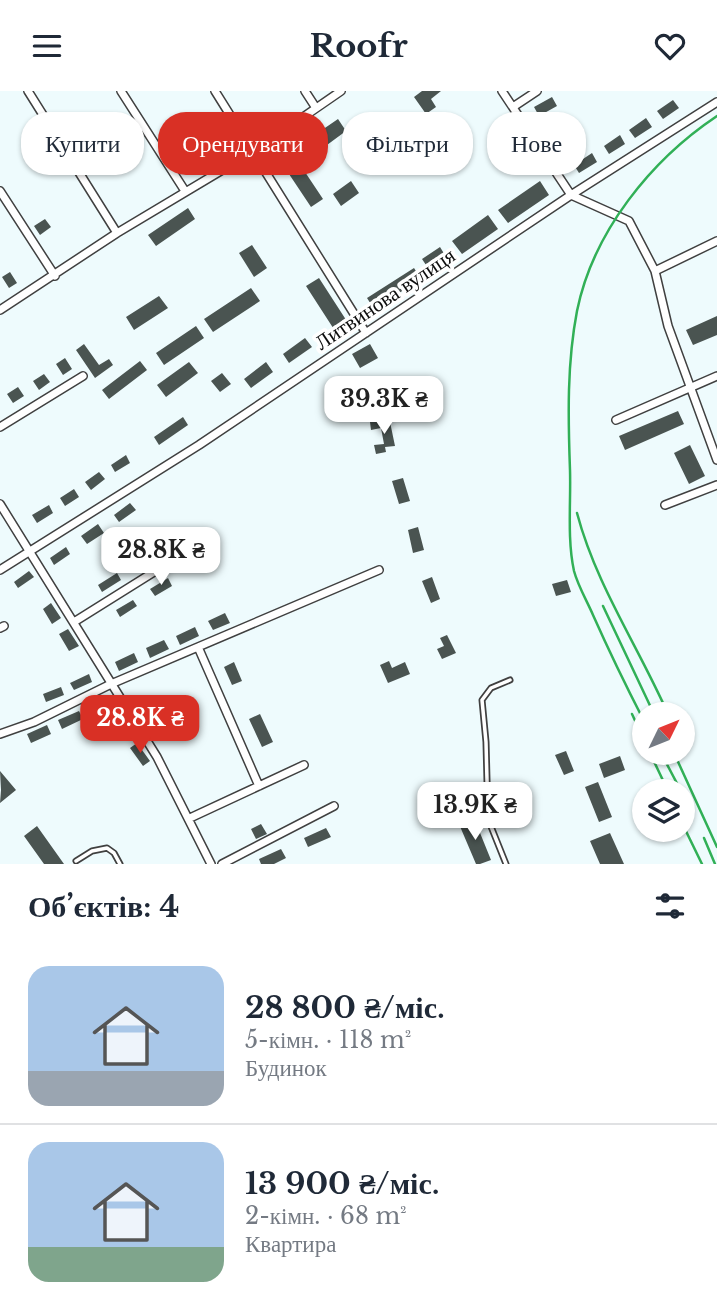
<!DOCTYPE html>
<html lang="uk">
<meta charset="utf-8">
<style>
body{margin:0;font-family:"Libre Baskerville",serif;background:#f2f2f3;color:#1f2937;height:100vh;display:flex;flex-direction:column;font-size:26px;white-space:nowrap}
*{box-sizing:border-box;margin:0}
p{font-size:23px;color:#747a83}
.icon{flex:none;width:38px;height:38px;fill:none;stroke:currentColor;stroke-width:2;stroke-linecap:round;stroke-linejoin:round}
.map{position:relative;height:773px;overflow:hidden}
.panel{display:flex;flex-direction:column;background:#fff;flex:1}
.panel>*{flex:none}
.guide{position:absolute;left:21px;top:21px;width:676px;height:63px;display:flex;gap:14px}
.needle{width:46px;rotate:47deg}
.buttons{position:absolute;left:632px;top:611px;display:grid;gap:14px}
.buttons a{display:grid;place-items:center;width:63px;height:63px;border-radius:50%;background:#fff;box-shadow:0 2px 5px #0004;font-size:35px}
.price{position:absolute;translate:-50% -60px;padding:0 16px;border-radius:14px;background:#fff;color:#222;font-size:23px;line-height:46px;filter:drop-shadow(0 2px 4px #0008)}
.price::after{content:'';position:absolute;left:50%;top:42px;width:21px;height:16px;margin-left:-10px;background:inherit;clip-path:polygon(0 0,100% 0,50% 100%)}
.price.on{background:#d93025;color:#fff}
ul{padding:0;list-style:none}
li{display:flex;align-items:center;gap:21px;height:175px;padding:0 28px}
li+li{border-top:2px solid #e0e1e3}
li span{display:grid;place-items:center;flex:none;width:196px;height:140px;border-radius:21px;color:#555}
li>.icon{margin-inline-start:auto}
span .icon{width:84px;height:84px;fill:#fffc;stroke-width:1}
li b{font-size:30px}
h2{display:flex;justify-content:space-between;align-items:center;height:84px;padding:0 28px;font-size:30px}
.chip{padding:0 24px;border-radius:28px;background:#fff;box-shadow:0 2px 5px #0004;font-size:24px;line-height:63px}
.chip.on{background:#d93025;color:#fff}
header{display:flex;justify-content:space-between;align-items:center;height:91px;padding:0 28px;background:#fff;font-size:32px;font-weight:700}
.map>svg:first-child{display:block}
.building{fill:#4a5451}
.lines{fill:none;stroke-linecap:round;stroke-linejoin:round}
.service-casing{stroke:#404040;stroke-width:7}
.minor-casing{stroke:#404040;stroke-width:10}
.service{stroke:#fff;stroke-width:3.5}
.minor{stroke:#fff;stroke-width:7}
.rail{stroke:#31b057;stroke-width:2.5}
.labels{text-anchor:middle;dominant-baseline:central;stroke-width:7;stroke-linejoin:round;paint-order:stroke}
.street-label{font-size:21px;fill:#0d0d0d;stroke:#fff}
</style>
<header><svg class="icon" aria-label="menu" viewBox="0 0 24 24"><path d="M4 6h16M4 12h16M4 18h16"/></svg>Roofr<svg class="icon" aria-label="heart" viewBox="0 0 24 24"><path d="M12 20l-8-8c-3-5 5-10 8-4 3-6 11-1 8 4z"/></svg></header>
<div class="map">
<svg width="717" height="773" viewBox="0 0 717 773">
<rect width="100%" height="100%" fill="#eefbfd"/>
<path class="building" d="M422,0H441L431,8L436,16L426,23L414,6Z
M552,6L557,15L539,25L534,16Z
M673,9L679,17L663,28L657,20Z
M646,27L652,36L635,47L629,39Z
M338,28L346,40L312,65L303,52Z
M365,39L389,76L381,81L357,45Z
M620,44L625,53L609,63L604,55Z
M592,62L597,71L579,82L574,74Z
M299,72L323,108L311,116L287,80Z
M351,90L359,102L341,115L333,103Z
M540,90L549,104L508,132L498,119Z
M188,117L195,128L156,155L148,144Z
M488,124L498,138L462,163L452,150Z
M45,128L51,136L40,144L34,135Z
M252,154L267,177L254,186L239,162Z
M440,156L448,169L430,180L422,168Z
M414,177L421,188L374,218L367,207Z
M10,181L17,192L9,197L2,186Z
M319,187L350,235L337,243L306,195Z
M251,197L260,210L213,241L204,228Z
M159,205L168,217L134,239L126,226Z
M717,225V244L693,254L686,239Z
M196,235L204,247L164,274L156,262Z
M305,247L312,256L289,272L283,263Z
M84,253L99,274L109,268L113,274L95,287L76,259Z
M370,253L378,267L360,277L352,263Z
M65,267L72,278L63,284L56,273Z
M140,270L147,279L109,308L102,299Z
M189,271L198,282L166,306L157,294Z
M266,271L273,281L251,297L244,288Z
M222,282L231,293L220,301L211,290Z
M44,283L50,291L39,299L33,290Z
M18,296L24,305L13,312L7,303Z
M678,320L684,333L625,359L619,345Z
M183,326L188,334L159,354L154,346Z
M381,329L382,333L390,331L395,355L385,356L386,361L376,363L374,354L384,353L381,337L371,339L370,331Z
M690,354L705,385L689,393L674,362Z
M126,364L130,372L115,381L111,374Z
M99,381L105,388L91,399L85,391Z
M403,387L410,410L399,413L392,390Z
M74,398L79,406L65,415L60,407Z
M130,412L136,419L119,431L114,424Z
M49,414L53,422L37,432L32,424Z
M98,433L104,442L87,453L81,445Z
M418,436L424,459L413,462L408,439Z
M66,456L70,463L54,474L50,467Z
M150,461L155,468L138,479L134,472Z
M29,480L34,486L18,497L14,491Z
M117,482L121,489L102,501L98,494Z
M432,486L440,508L431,512L422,490Z
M168,487L172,495L155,505L150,498Z
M567,489L571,501L556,505L552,493Z
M133,509L137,515L120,526L116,519Z
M51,512L61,527L52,533L43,518Z
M225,522L230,532L213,539L208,530Z
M195,536L199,545L180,554L176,545Z
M68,538L79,555L69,560L59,543Z
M447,544L456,562L442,568L437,558L444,555L440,547Z
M164,549L169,558L150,567L146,557Z
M134,562L138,571L119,580L115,571Z
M389,570L392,577L405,571L410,583L388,592L380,574Z
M234,571L242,590L232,594L224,576Z
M89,583L92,591L74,599L70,592Z
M61,596L64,604L46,611L43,603Z
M108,607L112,615L91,625L87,616Z
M79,620L83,628L62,638L58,629Z
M260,623L273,651L262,656L249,628Z
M47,634L51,643L31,652L27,643Z
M137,652L150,670L143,675L130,657Z
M566,660L574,680L564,684L555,664Z
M620,665L625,679L604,687L599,673Z
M0,680L16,699L0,712L1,699Z
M598,691L612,726L599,731L585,696Z
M474,727L491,769L480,773H476L459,733Z
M261,733L267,743L256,748L251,738Z
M37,735L64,773H44L24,745Z
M326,737L331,746L308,756L304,747Z
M610,742L624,773H600L590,750Z
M281,758L286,767L274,773H261L259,768Z"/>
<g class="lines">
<defs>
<path id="service" d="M76,770L92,760L107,757L114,762L120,773
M506,773L488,728L486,651L482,609L491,597L510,589"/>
<path id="minor" d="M28,0L117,142
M121,0L185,100
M215,0L366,242
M305,0L316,17
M502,0L571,104L629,130L655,180L668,235L717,369
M513,16L537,0
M0,100L55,185
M655,180L717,150
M0,219L117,142L254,60L341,0
M616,329L717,285
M0,336L83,285
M0,413L157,666L211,773
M665,414L717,394
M0,479L199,354L571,104L717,11
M74,531L197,454
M0,537L4,535
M198,556L259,695
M0,643L34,631L111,593L379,479
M190,727L304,674
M222,773L334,715"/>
</defs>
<use href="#service" class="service-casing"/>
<use href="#minor" class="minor-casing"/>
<use href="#service" class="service"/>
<use href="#minor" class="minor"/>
<path class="rail" d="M577,422C596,494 638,555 668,623
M603,515L654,623
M632,623L644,649
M644,630C626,595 609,560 593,524C587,510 578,495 574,480C567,448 571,411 570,379C568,325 567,272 577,220C593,141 651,69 717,25
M650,662L668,700
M661,662L681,700
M674,662L717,756
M682,732L702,773
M704,747L715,773"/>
</g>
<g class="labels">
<g class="street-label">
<text transform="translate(385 208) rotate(-34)">Литвинова вулиця</text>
</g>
</g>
</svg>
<div class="buttons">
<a><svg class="needle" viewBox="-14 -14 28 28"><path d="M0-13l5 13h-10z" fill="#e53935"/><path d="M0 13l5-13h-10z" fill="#747a83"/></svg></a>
<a><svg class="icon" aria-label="layers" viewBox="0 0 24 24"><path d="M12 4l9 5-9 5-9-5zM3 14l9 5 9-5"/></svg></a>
</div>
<b class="price" style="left:384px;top:345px">39.3K ₴</b>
<b class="price" style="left:161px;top:496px">28.8K ₴</b>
<b class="price on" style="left:140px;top:664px">28.8K ₴</b>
<b class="price" style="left:475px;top:751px">13.9K ₴</b>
<div class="guide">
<a class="chip">Купити</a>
<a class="chip on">Орендувати</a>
<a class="chip">Фільтри</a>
<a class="chip">Нове</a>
</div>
</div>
<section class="panel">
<h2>Об’єктів: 4<svg class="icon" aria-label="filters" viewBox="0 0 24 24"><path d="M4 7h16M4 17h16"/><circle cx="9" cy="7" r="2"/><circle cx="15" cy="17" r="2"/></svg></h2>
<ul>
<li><span style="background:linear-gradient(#a9c7e8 75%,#9aa5b1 0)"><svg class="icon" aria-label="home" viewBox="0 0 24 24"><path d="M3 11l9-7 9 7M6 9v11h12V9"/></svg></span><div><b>28 800 ₴/міс.</b><p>5-кімн. · 118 m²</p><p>Будинок</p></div></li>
<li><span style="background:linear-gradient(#a9c7e8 75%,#7fa58c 0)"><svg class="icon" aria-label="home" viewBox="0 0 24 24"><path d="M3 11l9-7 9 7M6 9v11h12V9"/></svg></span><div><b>13 900 ₴/міс.</b><p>2-кімн. · 68 m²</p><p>Квартира</p></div></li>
</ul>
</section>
